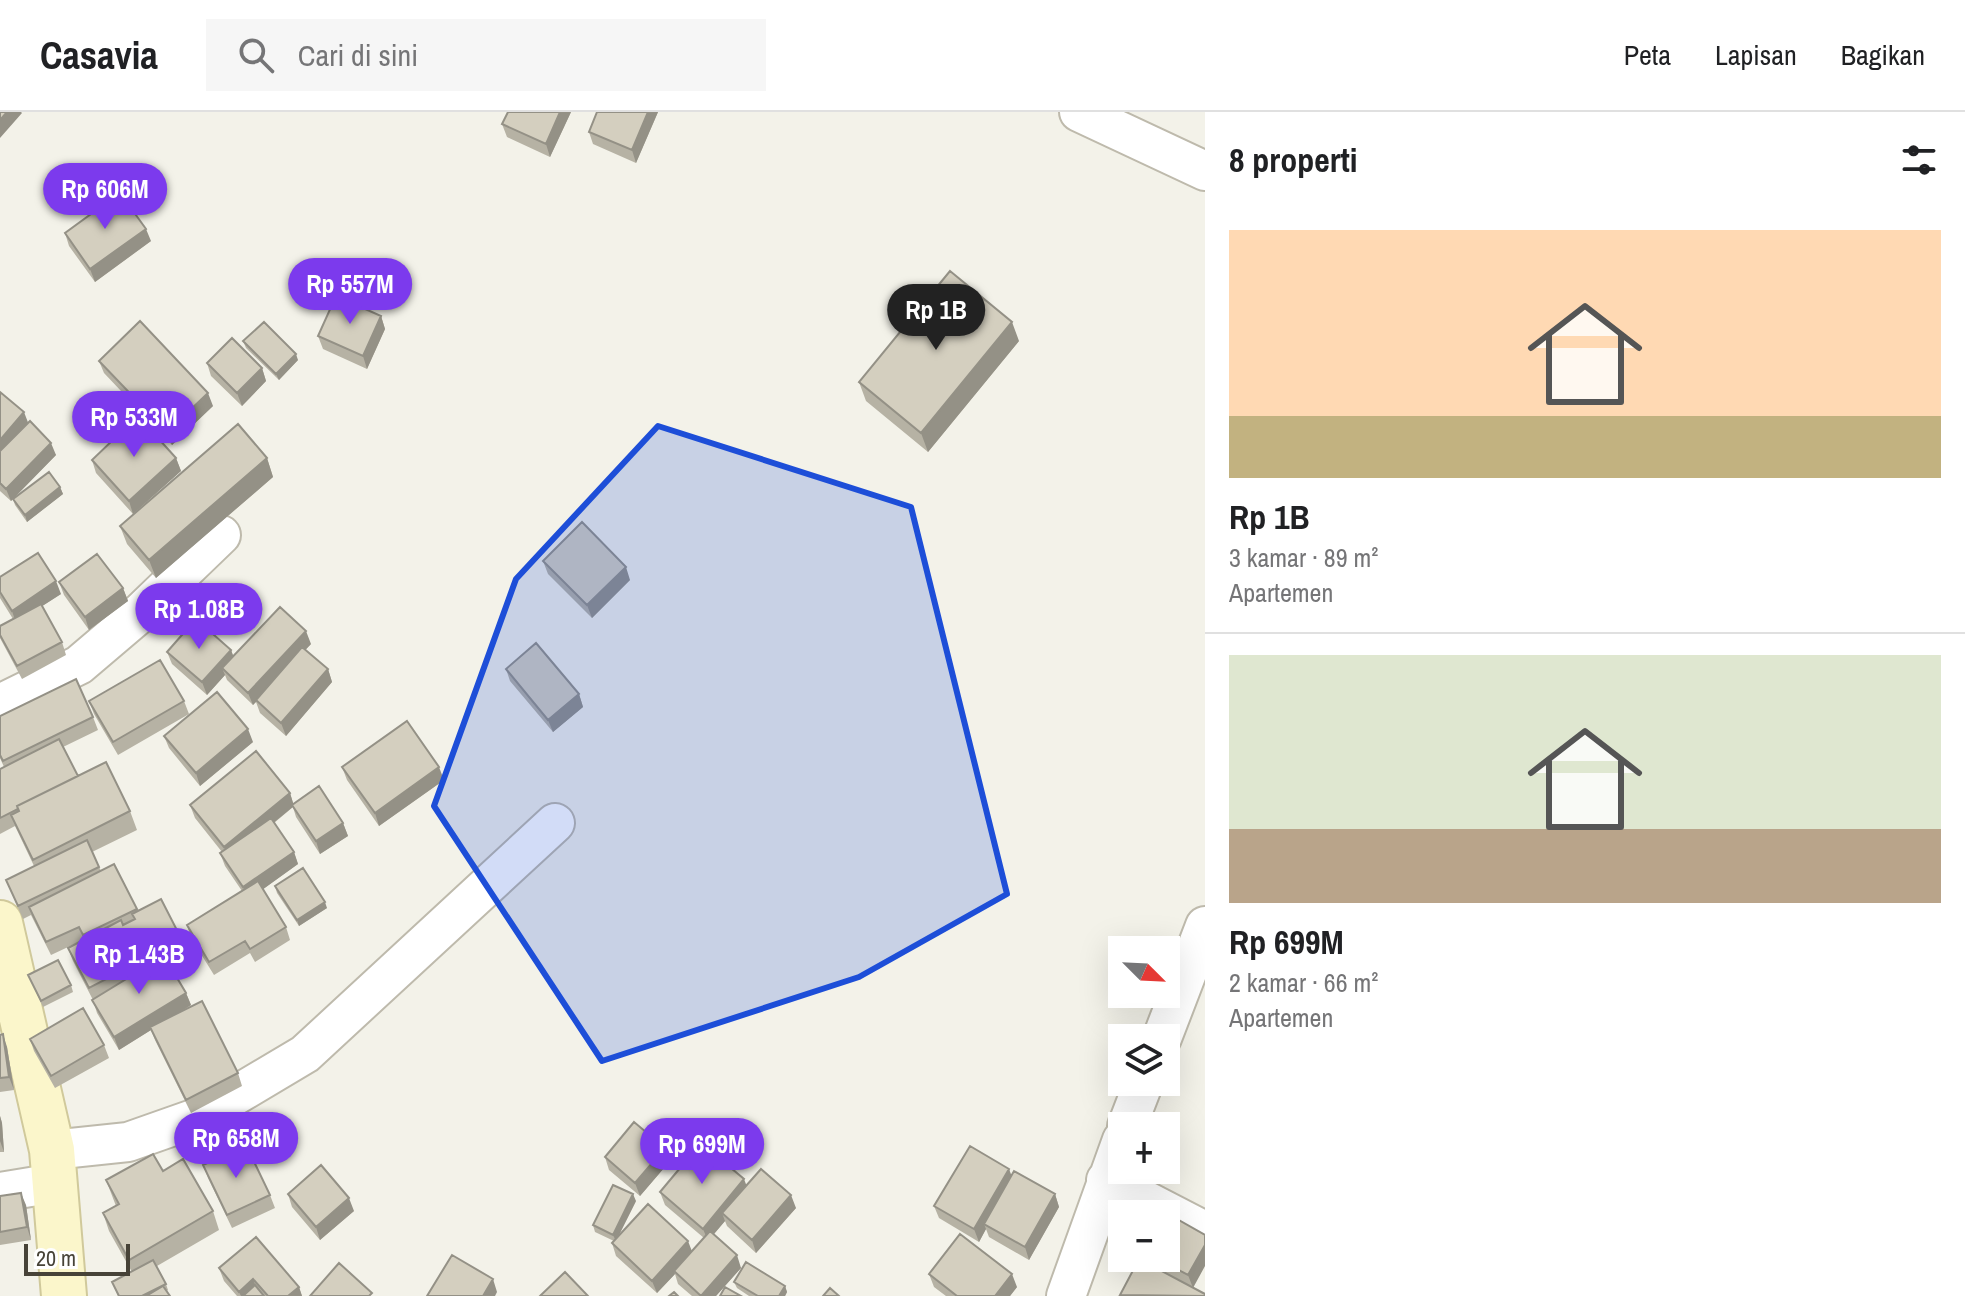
<!DOCTYPE html>
<html lang="id">
<meta charset="utf-8">
<style>
body{margin:0;font-family:"Archivo Narrow",sans-serif;background:#f6f6f6;color:#202124;height:100vh;display:flex;flex-direction:column;font-size:30px;white-space:nowrap}
*{box-sizing:border-box;margin:0}
p{font-size:26px;color:#757577}
.icon{flex:none;width:44px;height:44px;fill:none;stroke:currentColor;stroke-width:2;stroke-linecap:round;stroke-linejoin:round}
.map{position:relative;flex:1;overflow:hidden}
.drawer{display:flex;flex-direction:column;background:#fff;width:760px}
.drawer>*{flex:none}
.needle{width:52px;rotate:114deg}
.buttons{position:absolute;left:1108px;top:824px;display:grid;gap:16px}
.buttons a{display:grid;place-items:center;width:72px;height:72px;border-radius:0px;background:#fff;box-shadow:0 8px 32px #0002;font-size:40px}
.scale{position:absolute;left:24px;bottom:20px;width:106px;box-sizing:border-box;padding-left:8px;border:4px solid #474338;border-top:0;font-size:22px;line-height:28px;white-space:nowrap;color:#474338;-webkit-text-stroke:6px #fff;paint-order:stroke}
.price{position:absolute;translate:-50% -68px;padding:0 18px;border-radius:28px;background:#7c3aed;color:#fff;font-size:26px;line-height:52px;filter:drop-shadow(0 2px 4px #0008)}
.price::after{content:'';position:absolute;left:50%;top:48px;width:24px;height:18px;margin-left:-12px;background:inherit;clip-path:polygon(0 0,100% 0,50% 100%)}
.price.selected{background:#222;color:#fff}
ul{padding:0;list-style:none}
li{display:grid;align-content:center;gap:16px;height:424px;padding:0 24px}
li+li{border-top:2px solid #e0e0e0}
li span{display:grid;place-items:center;height:248px;border-radius:0px;color:#555}
li>.icon{margin-inline-start:auto}
span .icon{width:144px;height:144px;fill:#fffc;stroke-width:1}
li b{font-size:34px}
h2{display:flex;justify-content:space-between;align-items:center;height:96px;padding:0 24px;font-size:34px}
header{display:flex;align-items:center;gap:48px;box-sizing:border-box;height:112px;padding:0 40px;background:#fff;border-bottom:2px solid #e0e0e0}
header strong{font-size:38px}
nav{display:flex;gap:44px;margin-inline-start:auto;font-size:28px}
.search{width:560px;height:72px;background:#f6f6f6;display:flex;align-items:center;gap:20px;box-sizing:border-box;padding:0 28px;border-radius:0px;color:#757577;font-size:30px}
main{display:flex;flex:1;min-height:0}
.map>svg:first-child{display:block}
.lines{fill:none;stroke-linecap:round;stroke-linejoin:round}
.street-casing{stroke:#bebaac;stroke-width:42}
.secondary-casing{stroke:#d0c99b;stroke-width:48}
.street{stroke:#fff;stroke-width:38}
.secondary{stroke:#fbf6cb;stroke-width:44}
.wall{fill:#b6b2a4}
.shaded-wall{fill:#949186}
.building{fill:#d4cfbf;stroke:#949186;stroke-width:2}
.marked{fill:#1d4ed8;fill-opacity:0.2;stroke:#1d4ed8;stroke-width:6;stroke-linejoin:round}
</style>
<header>
<strong>Casavia</strong>
<div class="search"><svg class="icon" aria-label="search" viewBox="0 0 24 24"><circle cx="10" cy="10" r="6"/><path d="M15 15l6 6"/></svg>Cari di sini</div>
<nav><a>Peta</a><a>Lapisan</a><a>Bagikan</a></nav>
</header>
<main>
<div class="map">
<svg width="1205" height="1184" viewBox="0 0 1205 1184">
<rect width="100%" height="100%" fill="#f3f2e9"/>
<g class="lines">
<defs>
<path id="street" d="M1079,0L1205,59
M0,592L79,553L139,502L221,423
M1162,926L1205,814
M1127,1014L1144,970
M52,1038L128,1030L199,1005L305,942L555,711
M1106,1068L1205,1119
M0,1080L55,1071
M1066,1184L1122,1028"/>
<path id="secondary" d="M0,811L52,1038L64,1184"/>
</defs>
<use href="#street" class="street-casing"/>
<use href="#secondary" class="secondary-casing"/>
<use href="#street" class="street"/>
<use href="#secondary" class="secondary"/>
</g>
<path class="wall" d="M571,0L550,45L507,25L502,12Z
M597,0H658L636,51L593,32L589,20Z
M65,121L151,129L95,170L69,134Z
M381,204L385,217L367,257L323,237L318,224Z
M243,229L298,248L279,268L246,236Z
M1019,229L928,340L866,289L859,270Z
M99,249L213,294L172,333L104,261Z
M207,251L262,256L266,269L242,294L211,264Z
M0,280L56,343L14,386L60,375L63,382L27,410L15,393L13,387L11,389L0,379Z
M176,346L181,359L133,402L96,361L92,348Z
M267,346L273,365L156,466L127,432L120,414Z
M543,449L630,468L592,506L548,462Z
M0,465L61,482L42,494L62,530L66,543L22,567L0,526V514L13,507L0,486Z
M59,470L123,476L128,489L89,518L64,483Z
M311,532L305,538L328,557L332,570L286,624L260,601L256,590L253,593L227,568L225,563L207,583L172,552L167,540L231,538L233,544Z
M506,557L579,582L583,595L553,620L510,569Z
M89,589H184L189,602L118,643L94,602Z
M0,604L93,605L98,618L63,635L78,664L130,699L137,718L92,740L101,759L114,752L137,799L182,828L187,840L168,850L186,881L191,893L181,900L238,961L242,974L191,1001L155,928L151,918L119,938L97,901L93,888L73,849L68,836L83,828L51,843L31,803L23,807L6,768L34,754L15,714L0,722V657L4,655L0,646Z
M164,624L253,630L200,674L169,636Z
M342,655L444,668L379,714L347,668Z
M290,681L293,691L343,711L348,724L320,742L296,705L293,695L274,711L294,740L298,752L263,777L286,815L290,828L255,850L250,841L214,863L191,826L187,813L242,779L225,754L220,741L222,740L195,706L190,693Z
M275,774L327,796L299,814L277,781Z
M28,863L71,873L73,880L43,895Z
M0,923L7,935L14,978L0,980Z
M30,927L104,933L109,946L55,976L34,939Z
M0,1004L2,1011L4,1040H0Z
M605,1045L670,1049L640,1084L609,1058Z
M203,1053L270,1083L275,1096L232,1116L208,1066Z
M163,1059L213,1099L219,1118L157,1154L166,1172L168,1178L167,1179L170,1184H118L112,1170L132,1160L109,1119L103,1101L116,1094L106,1068Z
M1012,1064L1055,1082L1059,1095L1029,1148L989,1125L986,1117L979,1130L939,1106L934,1094Z
M747,1073L796,1096L756,1141L727,1114L725,1109L714,1122L741,1156L716,1184H692L678,1172L675,1162L657,1181L616,1144L612,1131L614,1129L595,1120L593,1113L636,1089L619,1123L692,1139L704,1126L665,1093L660,1080Z
M288,1082L354,1099L320,1128L292,1095Z
M0,1084L26,1093L31,1128L0,1133Z
M1205,1123L1193,1175L1155,1158L1156,1156L1137,1146H1166Z
M219,1156L299,1175L302,1184H237L224,1169Z
M929,1162L1017,1175L1010,1184H946L934,1175Z
M734,1170L785,1174L787,1180L785,1184H749L737,1176Z"/>
<path class="shaded-wall" d="M7,0H21L22,1L0,26V8Z
M560,0H571L550,45L546,32Z
M648,0H658L636,51L632,38Z
M146,117L151,129L95,170L90,157Z
M381,204L385,217L367,257L363,244Z
M1012,210L1019,229L928,340L921,321Z
M296,242L298,248L279,268L276,262Z
M262,256L266,269L242,294L237,281Z
M208,281L213,294L172,333L167,320Z
M24,300L29,313L0,346V328Z
M51,331L56,343L11,389L6,377Z
M176,346L181,359L133,402L129,389Z
M267,346L273,365L156,466L149,448Z
M60,375L63,382L27,410L25,403Z
M626,455L630,468L592,506L587,493Z
M56,469L61,482L16,511L12,499Z
M123,476L128,489L89,518L85,505Z
M306,519L311,532L253,593L248,581Z
M231,538L236,551L222,556L225,563L207,583L202,570Z
M328,557L332,570L286,624L281,611Z
M579,582L583,595L553,620L548,608Z
M248,617L253,630L200,674L196,661Z
M439,655L444,668L379,714L375,701Z
M290,681L294,694L228,748L224,735Z
M343,711L348,724L320,742L316,729Z
M294,740L298,752L248,788L243,775Z
M325,790L327,796L299,814L297,808Z
M186,881L191,893L119,938L114,925Z
M3,922L7,935L14,978L9,965Z
M0,1004L2,1011L4,1040L0,1029Z
M665,1036L670,1049L640,1084L635,1071Z
M1009,1057L1014,1070L984,1112L986,1117L979,1130L974,1117Z
M744,1067L749,1080L722,1101L725,1109L708,1129L703,1117Z
M21,1081L26,1093L31,1128L27,1115Z
M633,1082L636,1089L616,1129L613,1123Z
M1055,1082L1059,1095L1029,1148L1025,1135Z
M791,1083L796,1096L756,1141L752,1128Z
M349,1086L354,1099L320,1128L316,1115Z
M688,1129L693,1142L674,1159L675,1162L657,1181L652,1169Z
M1205,1133V1154L1193,1176L1188,1163Z
M737,1143L741,1156L716,1184H701Z
M1012,1162L1017,1175L1010,1184H995Z
M253,1167L258,1180L253,1184H241L239,1180Z
M493,1167L497,1180L495,1184H483Z
M785,1174L787,1180L785,1184H779Z
M299,1175L302,1184H288Z"/>
<path class="building" d="M0,0H7L0,8Z
M508,0H560L546,32L502,12Z
M597,0H648L632,38L589,20Z
M120,81L146,117L90,157L65,121Z
M950,159L1012,210L921,321L859,270Z
M336,184L381,204L363,244L318,224Z
M140,209L208,281L167,320L99,249Z
M264,210L296,242L276,262L243,229Z
M232,226L262,256L237,281L207,251Z
M0,280L24,300L0,328Z
M138,304L176,346L129,389L92,348Z
M30,309L51,331L6,377L0,371V339Z
M238,312L267,346L149,448L120,414Z
M49,360L60,375L25,403L13,387Z
M582,410L626,455L587,493L543,449Z
M38,441L56,469L12,499L0,480V465Z
M97,442L123,476L85,505L59,470Z
M41,492L62,530L17,554L0,523V514Z
M280,495L306,519L248,581L222,556Z
M196,507L231,538L202,570L167,540Z
M536,531L579,582L548,608L506,557Z
M302,535L328,557L281,611L256,588Z
M160,548L184,589L113,630L89,589Z
M76,567L93,605L3,649L0,643V604Z
M217,580L248,617L196,661L164,624Z
M407,609L439,655L375,701L342,655Z
M59,627L78,664L17,694L18,697L0,706V657Z
M256,639L290,681L224,735L190,693Z
M106,650L130,699L33,748L11,703L19,699L17,694Z
M319,674L343,711L316,729L292,693Z
M271,706L294,740L243,775L220,741Z
M87,728L99,755L18,794L6,768Z
M114,752L137,797L83,823L79,815L46,830L29,795Z
M303,756L325,790L297,808L275,774Z
M258,769L286,815L250,837L245,829L209,850L187,813Z
M161,787L182,828L89,876L68,836L121,808L123,813L135,807L132,802Z
M164,844L186,881L114,925L92,888Z
M58,848L71,873L41,889L28,863Z
M202,889L238,961L186,988L150,915Z
M83,896L104,933L51,964L30,927Z
M3,922L9,965L0,966V923Z
M634,1010L665,1036L635,1071L605,1045Z
M701,1031L744,1067L703,1117L660,1080Z
M246,1033L270,1083L227,1103L203,1053Z
M970,1034L1009,1057L974,1117L934,1094Z
M153,1042L163,1059L183,1047L213,1099L129,1148L103,1101L119,1092L106,1068Z
M321,1053L349,1086L316,1115L288,1082Z
M761,1057L791,1083L752,1128L722,1101Z
M1014,1059L1055,1082L1025,1135L984,1112Z
M613,1073L633,1082L613,1123L593,1113Z
M21,1081L27,1115L0,1120V1084Z
M1147,1090L1205,1123V1133L1188,1163L1156,1146H1166V1102H1140Z
M648,1092L688,1129L652,1169L612,1131Z
M710,1119L737,1143L701,1184L674,1159Z
M960,1122L1012,1162L995,1184H957L929,1162Z
M256,1125L299,1175L288,1184H268L253,1167L239,1180L219,1156Z
M452,1143L493,1167L483,1184H427Z
M153,1148L166,1172L142,1184H119L112,1170Z
M1138,1149L1155,1158L1156,1156L1205,1182V1184L1120,1183Z
M746,1150L785,1174L779,1184H758L734,1170Z
M339,1151L372,1181L369,1184H310Z
M565,1160L588,1184H540Z
M255,1173L264,1184H243Z
M163,1174L170,1184H146Z
M725,1175L741,1184H720Z
M830,1176L839,1184H823Z
M674,1180L678,1184H669Z"/>
<path class="marked" d="M658,314L911,395L1007,782L859,865L602,949L434,694L516,467Z"/>
</svg>
<div class="buttons">
<a><svg class="needle" viewBox="-14 -14 28 28"><path d="M0-13l5 13h-10z" fill="#e53935"/><path d="M0 13l5-13h-10z" fill="#757577"/></svg></a>
<a><svg class="icon" aria-label="layers" viewBox="0 0 24 24"><path d="M12 4l9 5-9 5-9-5zM3 14l9 5 9-5"/></svg></a>
<a>+</a>
<a>−</a>
</div>
<div class="scale">20 m</div>
<b class="price" style="left:105px;top:119px">Rp 606M</b>
<b class="price" style="left:350px;top:214px">Rp 557M</b>
<b class="price selected" style="left:936px;top:240px">Rp 1B</b>
<b class="price" style="left:134px;top:347px">Rp 533M</b>
<b class="price" style="left:199px;top:539px">Rp 1.08B</b>
<b class="price" style="left:139px;top:884px">Rp 1.43B</b>
<b class="price" style="left:236px;top:1068px">Rp 658M</b>
<b class="price" style="left:702px;top:1074px">Rp 699M</b>
</div>
<section class="drawer">
<h2>8 properti<svg class="icon" aria-label="filters" viewBox="0 0 24 24"><path d="M4 7h16M4 17h16"/><circle cx="9" cy="7" r="2"/><circle cx="15" cy="17" r="2"/></svg></h2>
<ul>
<li><span style="background:linear-gradient(#ffd9b3 75%,#c2b280 0)"><svg class="icon" aria-label="home" viewBox="0 0 24 24"><path d="M3 11l9-7 9 7M6 9v11h12V9"/></svg></span><div><b>Rp 1B</b><p>3 kamar · 89 m²</p><p>Apartemen</p></div></li>
<li><span style="background:linear-gradient(#dfe7d0 70%,#b9a48a 0)"><svg class="icon" aria-label="home" viewBox="0 0 24 24"><path d="M3 11l9-7 9 7M6 9v11h12V9"/></svg></span><div><b>Rp 699M</b><p>2 kamar · 66 m²</p><p>Apartemen</p></div></li>
</ul>
</section>
</main>
